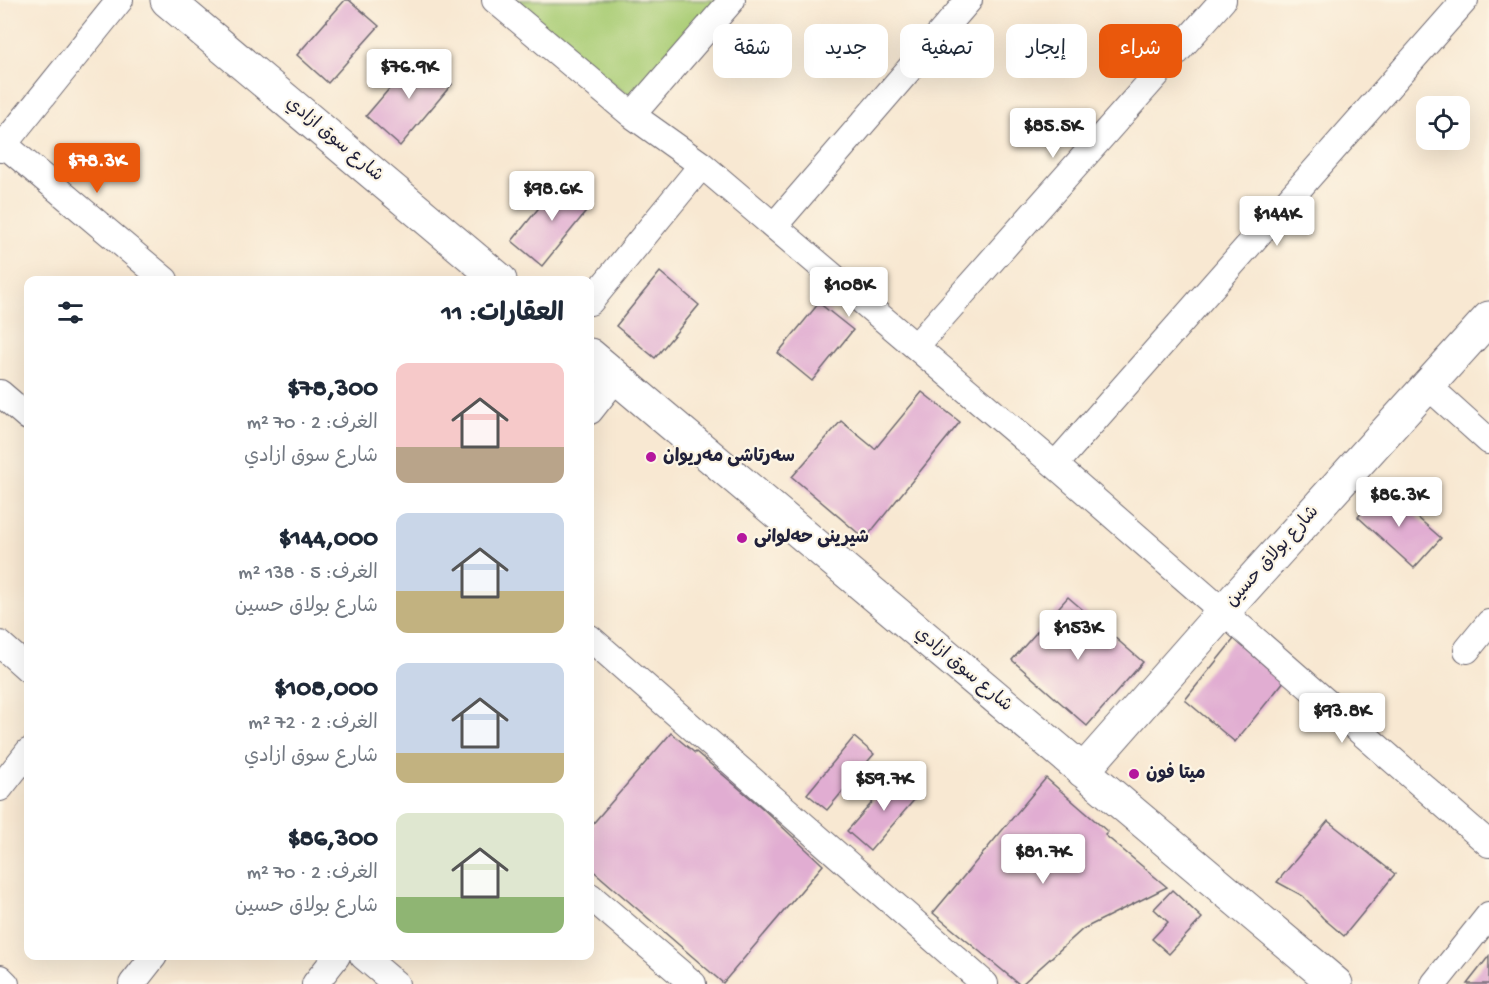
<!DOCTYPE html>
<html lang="ar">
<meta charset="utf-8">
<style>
body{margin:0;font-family:"Gochi Hand","Playpen Sans Arabic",sans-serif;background:#f6f6f7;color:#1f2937;direction:rtl;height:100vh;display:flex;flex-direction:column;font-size:22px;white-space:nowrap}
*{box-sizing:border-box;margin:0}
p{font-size:20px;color:#747a83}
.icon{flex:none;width:33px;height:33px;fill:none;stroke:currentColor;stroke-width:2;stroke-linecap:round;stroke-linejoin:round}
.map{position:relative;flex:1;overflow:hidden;direction:ltr}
.drawer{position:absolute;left:24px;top:276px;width:570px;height:684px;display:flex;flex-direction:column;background:#fff;border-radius:12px;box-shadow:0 6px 24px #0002;direction:rtl}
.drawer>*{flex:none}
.banner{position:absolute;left:612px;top:24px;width:570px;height:54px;direction:rtl;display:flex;gap:12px}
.tools{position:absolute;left:1416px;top:96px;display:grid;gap:12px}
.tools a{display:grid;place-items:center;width:54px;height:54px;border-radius:12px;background:#fff;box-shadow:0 6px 24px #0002;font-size:30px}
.price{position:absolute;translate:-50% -51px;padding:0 14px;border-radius:6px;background:#fff;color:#222;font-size:20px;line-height:39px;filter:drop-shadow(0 2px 3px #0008)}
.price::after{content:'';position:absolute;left:50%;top:36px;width:18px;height:14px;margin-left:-9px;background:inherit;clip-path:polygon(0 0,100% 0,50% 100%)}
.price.selected{background:#ea580c;color:#fff}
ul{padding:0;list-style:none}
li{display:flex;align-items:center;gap:18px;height:150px;padding:0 30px}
li span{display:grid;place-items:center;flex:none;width:168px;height:120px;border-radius:12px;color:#555}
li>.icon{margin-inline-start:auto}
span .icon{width:72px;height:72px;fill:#fffc;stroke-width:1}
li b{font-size:26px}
h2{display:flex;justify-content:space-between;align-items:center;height:72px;padding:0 30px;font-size:26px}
.chip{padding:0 21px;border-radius:12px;background:#fff;box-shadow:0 6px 24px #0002;font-size:21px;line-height:54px}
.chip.selected{background:#ea580c;color:#fff}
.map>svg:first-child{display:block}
.green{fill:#abce77;stroke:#667859;stroke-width:1.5}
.building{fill:#e1add2}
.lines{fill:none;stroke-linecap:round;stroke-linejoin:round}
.street-casing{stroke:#6d6770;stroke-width:28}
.secondary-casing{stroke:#6d6770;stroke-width:35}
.street{stroke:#fff;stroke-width:26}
.secondary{stroke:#fff;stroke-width:33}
.poi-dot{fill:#b5179e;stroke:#fcf5e5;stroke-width:2}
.labels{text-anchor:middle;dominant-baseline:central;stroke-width:4.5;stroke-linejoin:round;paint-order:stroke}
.street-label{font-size:18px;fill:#22223b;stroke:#fcf5e5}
.poi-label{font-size:18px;font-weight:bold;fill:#22223b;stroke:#fcf5e5;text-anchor:start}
</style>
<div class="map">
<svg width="1489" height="984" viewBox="0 0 1489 984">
<rect width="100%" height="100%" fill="#fcf5e5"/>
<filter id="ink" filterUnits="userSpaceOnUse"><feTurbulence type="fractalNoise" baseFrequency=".0167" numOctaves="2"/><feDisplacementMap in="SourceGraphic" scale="12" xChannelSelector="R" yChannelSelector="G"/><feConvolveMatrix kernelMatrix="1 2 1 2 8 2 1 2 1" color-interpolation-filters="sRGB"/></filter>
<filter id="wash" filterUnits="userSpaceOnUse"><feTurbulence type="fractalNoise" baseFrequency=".008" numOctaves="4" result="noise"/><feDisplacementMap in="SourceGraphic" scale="24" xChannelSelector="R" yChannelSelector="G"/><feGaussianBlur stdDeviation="1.35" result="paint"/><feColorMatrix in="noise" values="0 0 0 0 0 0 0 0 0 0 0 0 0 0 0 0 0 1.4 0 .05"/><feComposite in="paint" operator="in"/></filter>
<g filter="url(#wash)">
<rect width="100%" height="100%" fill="#f8e8d2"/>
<path class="green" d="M508,0H718L631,98Z"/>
<g id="blocks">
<path class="building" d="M345,0H349L379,26L328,83L297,55Z
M418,55L452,84L400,146L366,116Z
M563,178L593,203L542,266L512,241Z
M660,272L699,305L655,358L616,326Z
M819,303L853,330L812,381L778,353Z
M922,392L960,422L865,539L792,477L841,421L875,449Z
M1384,488L1441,538L1414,568L1358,517Z
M1068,597L1143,662L1087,726L1012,660Z
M1238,634L1289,675L1235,742L1185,700Z
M671,733L695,753L696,752L761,807L823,865L723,983L590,868V827Z
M854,737L874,754L827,810L807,794Z
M899,772L921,792L870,851L847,831Z
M1046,778L1108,832L1105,835L1167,887L1083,929L1022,984H1019L933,913Z
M1328,821L1395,874L1344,936L1323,918L1303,896L1277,882Z
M1172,890L1202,918L1169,954L1152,939L1168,922L1154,909Z
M1489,956V984H1467Z"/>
</g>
</g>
<g filter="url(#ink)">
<use href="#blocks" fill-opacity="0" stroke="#6d6770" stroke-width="1.5"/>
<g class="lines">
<defs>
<path id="street" d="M495,0L632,115L702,165L1055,465L1489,844
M632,115L732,0
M0,141L165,280
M0,149L120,0
M774,226L969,0
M590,302L702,165
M916,346L1223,0
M1428,386L1489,441
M0,393L28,417
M590,411L616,378
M1055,465L1465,0
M590,638L985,984
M0,644L28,669
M1467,650L1489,623
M0,788L28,752
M590,896L693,984
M363,956L396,984
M0,978L6,984
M132,984L154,956
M315,984L337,956
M1434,984L1489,915"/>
<path id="secondary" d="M167,0L500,280
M590,355L1336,984
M1083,771L1223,612L1489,318"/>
</defs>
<use href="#street" class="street-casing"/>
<use href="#secondary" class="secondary-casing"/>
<use href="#street" class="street"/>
<use href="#secondary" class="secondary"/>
</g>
</g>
<g class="poi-dot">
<circle cx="651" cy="457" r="6"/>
<circle cx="742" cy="538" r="6"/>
<circle cx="1134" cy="774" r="6"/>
</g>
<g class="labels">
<g class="street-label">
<text transform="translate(334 140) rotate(40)">شارع سوق ازادي</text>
<text transform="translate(1273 557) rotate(-48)">شارع بولاق حسين</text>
<text transform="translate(963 670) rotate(40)">شارع سوق ازادي</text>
</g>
<g class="poi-label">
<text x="663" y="457">سەرتاشی مەریوان</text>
<text x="754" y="538">شیرینی حەلوانی</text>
<text x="1146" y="774">ميتا فون</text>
</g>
</g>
</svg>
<div class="tools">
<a><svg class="icon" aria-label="locate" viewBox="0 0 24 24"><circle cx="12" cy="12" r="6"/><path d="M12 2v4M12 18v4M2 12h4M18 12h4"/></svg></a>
</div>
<b class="price" style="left:409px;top:100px">$76.9K</b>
<b class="price" style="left:1053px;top:159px">$85.5K</b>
<b class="price selected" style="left:97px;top:194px">$78.3K</b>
<b class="price" style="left:552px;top:222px">$98.6K</b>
<b class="price" style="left:1277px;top:247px">$144K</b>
<b class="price" style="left:849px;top:318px">$108K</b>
<b class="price" style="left:1399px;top:528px">$86.3K</b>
<b class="price" style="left:1078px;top:661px">$153K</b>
<b class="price" style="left:1342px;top:744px">$93.8K</b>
<b class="price" style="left:884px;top:812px">$59.7K</b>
<b class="price" style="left:1043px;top:885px">$81.7K</b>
<div class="banner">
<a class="chip selected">شراء</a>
<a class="chip">إيجار</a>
<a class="chip">تصفية</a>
<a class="chip">جديد</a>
<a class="chip">شقة</a>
</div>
<section class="drawer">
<h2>العقارات: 11<svg class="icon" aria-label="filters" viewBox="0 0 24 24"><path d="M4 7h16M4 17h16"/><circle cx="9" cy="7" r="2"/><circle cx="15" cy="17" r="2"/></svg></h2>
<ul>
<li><span style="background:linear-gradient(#f6c9c9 70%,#b9a48a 0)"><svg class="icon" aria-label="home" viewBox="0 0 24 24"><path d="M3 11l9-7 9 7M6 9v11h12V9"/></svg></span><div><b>$78,300</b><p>الغرف: 2 · 70 m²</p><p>شارع سوق ازادي</p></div></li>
<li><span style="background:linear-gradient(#c9d6e8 65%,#c2b280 0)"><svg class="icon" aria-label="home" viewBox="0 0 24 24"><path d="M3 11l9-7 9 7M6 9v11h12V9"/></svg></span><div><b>$144,000</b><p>الغرف: 5 · 138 m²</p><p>شارع بولاق حسين</p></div></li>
<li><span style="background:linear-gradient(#c9d6e8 75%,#c2b280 0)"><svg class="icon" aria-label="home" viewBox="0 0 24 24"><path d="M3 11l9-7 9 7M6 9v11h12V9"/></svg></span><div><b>$108,000</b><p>الغرف: 2 · 72 m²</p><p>شارع سوق ازادي</p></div></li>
<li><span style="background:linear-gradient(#dfe7d0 70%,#8fb573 0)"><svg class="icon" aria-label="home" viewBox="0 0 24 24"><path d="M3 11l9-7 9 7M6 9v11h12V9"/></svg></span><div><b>$86,300</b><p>الغرف: 2 · 70 m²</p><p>شارع بولاق حسين</p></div></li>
</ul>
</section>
</div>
